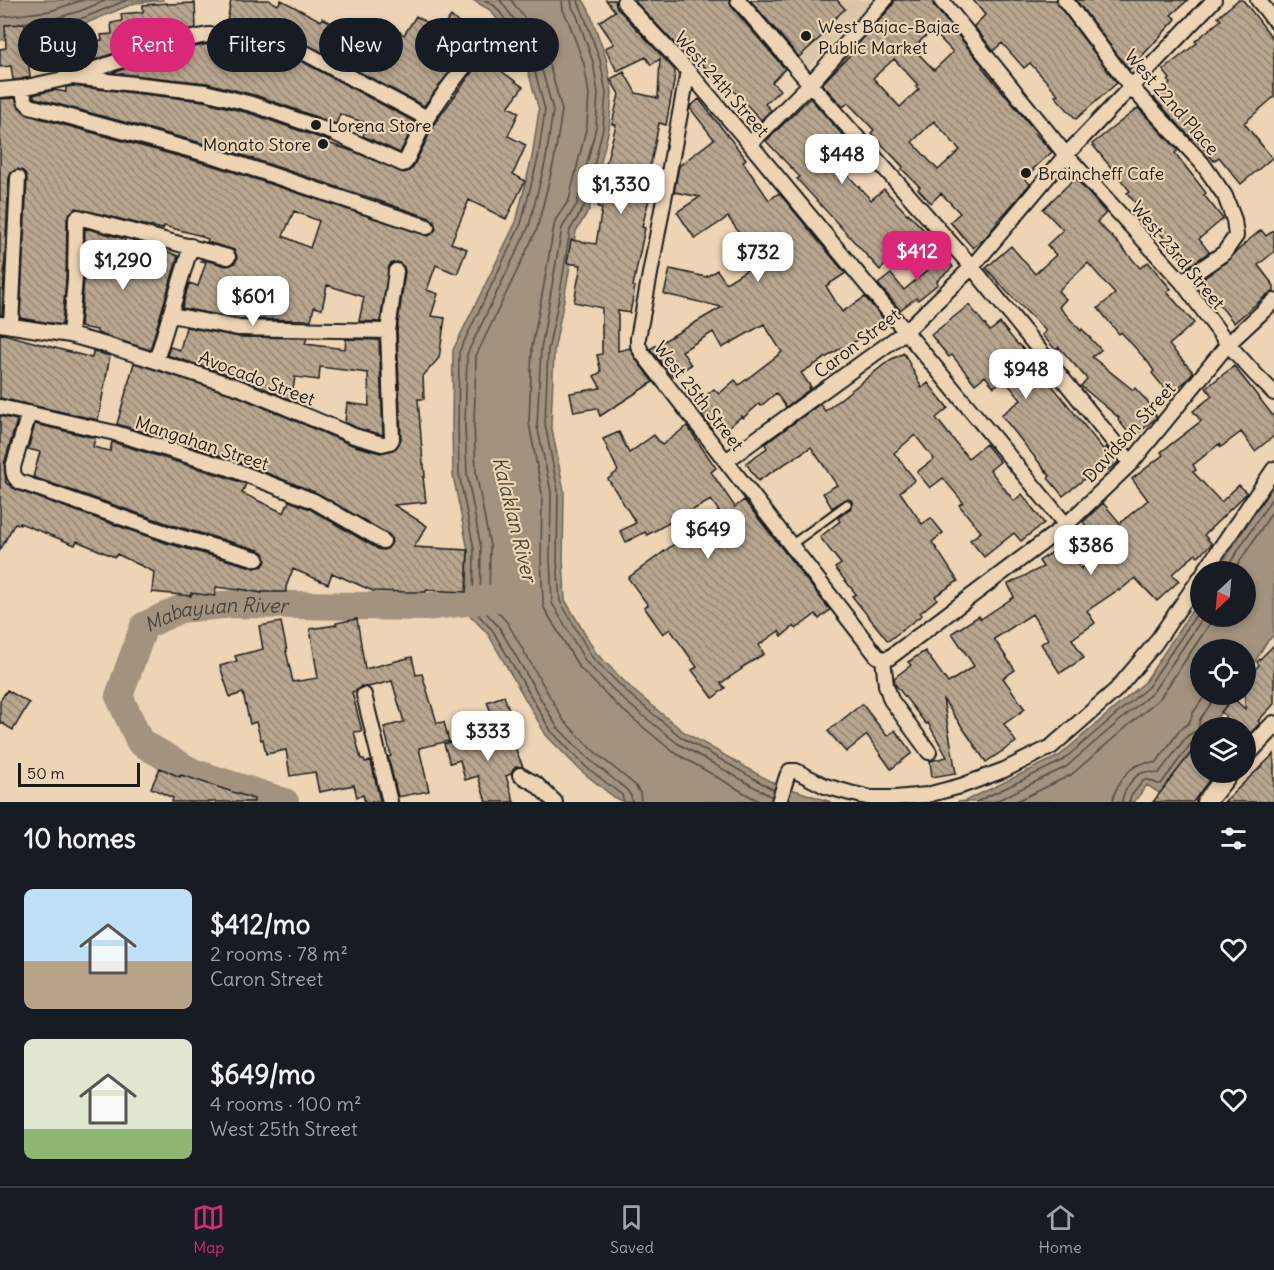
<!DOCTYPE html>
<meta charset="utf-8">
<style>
body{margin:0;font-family:Delius,sans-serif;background:#242831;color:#f1f3f6;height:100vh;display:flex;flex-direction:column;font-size:22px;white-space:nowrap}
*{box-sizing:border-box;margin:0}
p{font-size:20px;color:#9ea1a6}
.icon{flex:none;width:33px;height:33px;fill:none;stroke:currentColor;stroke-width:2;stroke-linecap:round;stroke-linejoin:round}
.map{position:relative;height:802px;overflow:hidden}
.side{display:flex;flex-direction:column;background:#171b24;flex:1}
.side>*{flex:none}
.guide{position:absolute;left:18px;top:18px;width:600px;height:54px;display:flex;gap:12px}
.needle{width:39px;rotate:206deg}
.buttons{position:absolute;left:1190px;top:561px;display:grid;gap:12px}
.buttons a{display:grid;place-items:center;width:66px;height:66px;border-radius:50%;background:#171b24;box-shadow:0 3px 9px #0003;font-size:30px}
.scale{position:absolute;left:18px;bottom:15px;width:122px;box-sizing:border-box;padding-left:6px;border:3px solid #1c1c1c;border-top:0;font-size:16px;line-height:21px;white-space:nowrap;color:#1c1c1c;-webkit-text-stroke:4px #ecd4b4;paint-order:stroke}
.price{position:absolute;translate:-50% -51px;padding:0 14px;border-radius:12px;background:#fff;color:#222;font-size:20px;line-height:39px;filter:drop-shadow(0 2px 3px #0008)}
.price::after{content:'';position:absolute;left:50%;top:36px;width:18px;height:14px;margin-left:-9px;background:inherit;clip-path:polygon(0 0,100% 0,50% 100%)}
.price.on{background:#db2777;color:#fff}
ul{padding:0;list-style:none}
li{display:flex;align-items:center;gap:18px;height:150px;padding:0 24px}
li span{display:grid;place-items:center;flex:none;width:168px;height:120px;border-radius:9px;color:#555}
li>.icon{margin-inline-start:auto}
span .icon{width:72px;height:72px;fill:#fffc;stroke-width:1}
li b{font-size:26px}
h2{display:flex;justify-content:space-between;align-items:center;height:72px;padding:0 24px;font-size:26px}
.chip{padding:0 21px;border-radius:27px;background:#171b24;box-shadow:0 3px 9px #0003;font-size:21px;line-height:54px}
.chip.on{background:#db2777;color:#fff}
.menu{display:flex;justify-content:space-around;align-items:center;height:84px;border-top:2px solid #363941;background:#171b24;font-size:16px;color:#9ea1a6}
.menu a{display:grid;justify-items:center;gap:3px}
.menu .on{color:#db2777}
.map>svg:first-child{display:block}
.built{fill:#dcc6a9}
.water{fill:#a2927e;stroke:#6c6357;stroke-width:1.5}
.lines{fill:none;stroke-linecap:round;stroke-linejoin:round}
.shore{stroke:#524b43;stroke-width:1.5}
.river{stroke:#a2927e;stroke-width:28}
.building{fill:url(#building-back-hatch);stroke:#1c1c1c;stroke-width:1.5;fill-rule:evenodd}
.service-casing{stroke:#1c1c1c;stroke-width:11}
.minor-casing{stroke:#1c1c1c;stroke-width:18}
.secondary-casing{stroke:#1c1c1c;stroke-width:22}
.service{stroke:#ecd4b4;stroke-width:7}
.minor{stroke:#ecd4b4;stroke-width:14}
.secondary{stroke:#ecd4b4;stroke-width:18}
.poi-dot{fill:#1c1c1c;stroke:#ecd4b4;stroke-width:2}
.labels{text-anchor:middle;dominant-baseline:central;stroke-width:4.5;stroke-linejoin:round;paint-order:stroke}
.poi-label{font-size:18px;fill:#1c1c1c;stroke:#ecd4b4;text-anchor:start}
.street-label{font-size:18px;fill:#1c1c1c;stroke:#ecd4b4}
.water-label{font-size:20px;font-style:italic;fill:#4b453e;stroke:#ecd4b4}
</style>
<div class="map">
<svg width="1274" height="802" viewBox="0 0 1274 802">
<defs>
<pattern id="building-back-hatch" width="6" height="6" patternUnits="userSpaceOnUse" patternTransform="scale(1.5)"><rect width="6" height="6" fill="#b8a68f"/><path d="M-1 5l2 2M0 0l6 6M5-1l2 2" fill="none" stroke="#958674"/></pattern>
</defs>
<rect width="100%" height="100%" fill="#ecd4b4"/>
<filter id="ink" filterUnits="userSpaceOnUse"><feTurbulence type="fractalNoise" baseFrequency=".0167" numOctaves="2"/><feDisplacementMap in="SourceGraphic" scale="12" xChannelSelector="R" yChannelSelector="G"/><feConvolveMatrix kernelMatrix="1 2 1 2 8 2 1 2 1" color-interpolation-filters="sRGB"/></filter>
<g filter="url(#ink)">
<path class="built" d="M742,0H873L805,72Z"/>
<path class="water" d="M0,0H164L135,3L84,24L55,33L0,40Z
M473,0H583L589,10L606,58L612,92L609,129L589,210L576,231L565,294L554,351L551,424L564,491L563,559L565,600L596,653L634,691L684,732L773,783L831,802H623L614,797L580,770L546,735L488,634L467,612L468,550L453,475L452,425L453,350L516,222L532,157L539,110L529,74L512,38L490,10Z
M1274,484V635L1266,643L1245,678V650H1200V694L1234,695L1210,727L1200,728V741L1161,794L1147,785L1134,802H957L965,801L1059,756L1145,682L1200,598V616H1245V572L1217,571Z"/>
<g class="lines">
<path class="shore" d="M485,0L495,6L517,35L535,72L545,110L538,158L521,224L459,352L458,425L459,474L474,549L473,609L493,631L551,731L585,766L622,795L624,802
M500,0L524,33L542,70L553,110L546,159L529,226L467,354L465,425L467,474L481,548L480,606L499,627L557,727L590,760L627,790L631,796L632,802
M511,0L532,28L549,64L562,110L554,161L537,229L476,356L474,425L476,473L490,546L489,603L507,622L564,721L596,753L635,785L640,793L641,802
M562,0L563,10L568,20L584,64L589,94L587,125L569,200L556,219L554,226L543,290L532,347L529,423L542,493L541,559L543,601L544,608L579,667L619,707L672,751L760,802
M571,0L572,7L577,16L593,62L598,93L596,127L577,204L562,228L541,349L537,425L551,492L550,559L552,603L586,662L625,701L677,743L772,797
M578,0L579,4L583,13L600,60L606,93L603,128L584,207L570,230L560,293L548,350L545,424L558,491L557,559L560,601L592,657L630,695L681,737L774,790
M0,17L50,11L83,0
M20,23L53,19L80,11L107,0
M27,30L54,27L83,18L127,0
M1224,572L1274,495
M1233,572L1274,509
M976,802L1062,761L1148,687L1200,609
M994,802L1066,767L1153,692L1204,616
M1015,802L1071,775L1160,698L1215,616
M1113,802C1113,789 1128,767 1141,764C1146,762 1152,763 1156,763L1180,730L1189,723L1193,713L1206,694
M1122,802C1122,792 1134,774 1145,772C1150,771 1155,774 1159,773L1187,736L1198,730L1200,719L1218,694
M1129,802L1131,796L1144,780H1149L1158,784H1161L1193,741L1196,739L1200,738"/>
<path class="river" id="s1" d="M285,802L192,772L140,742L119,696L144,626L180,609L234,604L425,607L505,597"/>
</g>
<path class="building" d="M231,0H269L278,5L281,0L321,21L322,18L377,46L392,26L404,35L416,16L440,31L451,16L461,25L458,29L473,41L424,106L310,46L262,29L226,27Z
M606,0H615L617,8L675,70L674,82L666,125L659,123L648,178L654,179L642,227L645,228L633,286L635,287L630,313L618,311V351L630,348L635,358L653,382L600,416L597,408L574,412L570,393L601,388L594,376L601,372L597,355L602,354V308L574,302L581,265L567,263L571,240L596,244L602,208L598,207L603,184L601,183L616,125L612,124L619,94L610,79L624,72L636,93L658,98L660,59L651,65L646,57L617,71L605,48L614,44L599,22L615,11Z
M634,0H729L731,6L785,69L772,82L780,90L765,104L771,110L761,120L732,89L728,92L695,57L693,58L677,41V46Z
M750,0H837L845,9L831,22L834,25L799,57Z
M895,0H932L934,6L983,66L982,67L1036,132L1035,133L1052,152L1033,169L1034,170L1025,179L1030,184L1006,212L997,221L998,222L985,238L973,248L950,222L960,213L941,193L931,203L918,189L920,187L902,169L903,167L871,133L874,130L848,103L843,107L822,84L851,54L850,53L892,6ZM932,30L953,52L934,70L913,48ZM894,59L918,85L916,87L919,89L900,107L873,78ZM934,121L960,150L938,170L912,142Z
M973,0H1056L1058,5L1117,83L1076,119L1055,96L1058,94L1030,63L1024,68L1002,43L993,51L974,26L985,15Z
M1076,0H1188L1171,15L1176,19L1129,70Z
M1238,0H1243L1274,40V97L1244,123L1272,158L1241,184L1219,157L1214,161L1194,137L1192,139L1154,98L1170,84L1168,81L1170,79L1163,70L1197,43L1195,41L1221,20L1218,17Z
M167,3V4L195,3L196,28L144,38L118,52L70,68L71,59L28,58L30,77L21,79L13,80L11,66L0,67V49L6,48L5,25L25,24L26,36L53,37V43L102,40L101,35L112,34L111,23L122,21L121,14L143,12V5Z
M209,44L257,47L303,62L415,122L400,153L363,136L368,124L340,114L336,124L258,96L207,83L113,73L126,68L149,56Z
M480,61L490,68L493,65L523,87L508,107L519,112L508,136L526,145L513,174L525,181L506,219L469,200L451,243L467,249L457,274L436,265L427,290L438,294L431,316L445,318L439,358L423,376L424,399H418L423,464H424L425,477H423L426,502L394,505L427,526L414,547L468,550L466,592L426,590V592H406L373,591L332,573L328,584L293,569L286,587V592H262V593L240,589V590L216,587L215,596L191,593V596L152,592L154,572L117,554L115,557L77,541L75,545L20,523V525L15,523L0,550V416L17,420L4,464L6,483L17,490L166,543L255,568L263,566L266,561L264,553L259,550L172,525L33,477L40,452L28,449L35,424L95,438L93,447L110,451L112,442L226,477L246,484L242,493L284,513L289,501L310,509L378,549L384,550L388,548L392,542L391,537L388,534L317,493L232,459L117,424L134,363L237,396L352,445L380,453L393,450L397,447L401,439L397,331L405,272L404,267L398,262L392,263L389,266L380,322L359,321L364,297L327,285L322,309L314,307L311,320L240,319L182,308L189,283L198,286L206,262L201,261L202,259L226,266L231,265L235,263L237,259L236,254L234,250L207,242L208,239L202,237V236L164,226L163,229L140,224L76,208L70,213L67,219L66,279L62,325L20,318L27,178L23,171L18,169L11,173L9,178L2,315H0V99L15,98L19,107L28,115L218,167L428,236L432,234L436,229L434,222L430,218L224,149L35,98L33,95L54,90L66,92V87L72,86L203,101L252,114L329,141L328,143L355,152L404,173L409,171L413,167L435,123ZM294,211L319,221L310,248L283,236Z
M810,98L830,121L857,151L842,165L846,169L844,171L871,200L884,189L907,214L908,213L923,229L880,270L797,179L800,177L766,141Z
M699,99L746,159L743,162L769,200L779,193L845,273H846L826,286L842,312L865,297L886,322L842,350L841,348L801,373L811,387L809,388L810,389L786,407L776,393L761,406L759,404L743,418L742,416L723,432L716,424L711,428L702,416L706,413L697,403L714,389L719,394L735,380L739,385L782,352L764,324L722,348L713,332L682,351L691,365L673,376L650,349L722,307L664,294L670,269L706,277L717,270L726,283L750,268L742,255L751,249L728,217L695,239L677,212L700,197L674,192L679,166L714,139L690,108L691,106Z
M1138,108L1178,150L1175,153L1206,193L1204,195L1223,219L1199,239L1209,252L1188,267L1127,193L1130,191L1092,144Z
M1075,178L1106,213L1097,222L1121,246L1140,268L1148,262L1171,289L1167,292L1194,323L1169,345L1193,372L1187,380L1170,395L1152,373L1154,371L1148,362L1121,332L1119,334L1098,308L1115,294L1088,263L1058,291L1066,299L1059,307L1081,331L1082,329L1101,350L1092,357L1133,390L1135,388L1155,410L1153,412L1157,417L1133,438L1118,420L1119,418L1081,386L1087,379L1059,347L1056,350L1042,335L1046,331L1007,292L986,268L1011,246L1035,274L1056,255L1047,245L1063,230L1043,209Z
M85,228L125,239L123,250L133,251L131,265L153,269L161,249L178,256L150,350L97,333V330L80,327L84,279Z
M1261,230L1266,236L1274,230V252L1258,265L1274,286V292L1268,294L1234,323L1200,281L1229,260L1236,252L1244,245V244Z
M939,249L953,267L937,281L938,284L918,300L916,298L900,310L878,284L891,274L904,290L929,269L924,262Z
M969,305L990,331L1000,323L1018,345L1019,344L1103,449L1106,447L1119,462L1107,471L1102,465L1063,496L1048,478L1050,476L1001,415L1021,400L1004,379L994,387L985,376L975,384L952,355L949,357L931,335Z
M186,327L239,337L307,338L305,344L345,349L346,339L379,340L383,435L357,428L345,422L347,403L369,406L368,373L320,367L319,380L295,377L291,400L243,379L167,355L170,347L180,350Z
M0,333L92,358L93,351L110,356L98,420L0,398Z
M904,353L922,388L928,383L948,408L936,418L968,458L986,444L1000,462L990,470L1014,501L1022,494L1044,523L1021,541L1014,533L984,557L970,540L981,532L959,505L963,502L943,478L930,488L917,472L934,459L915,435L894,453L915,480L900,492L922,524L931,518L943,533L932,542L958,581L935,596L937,599L920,613L922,615L888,641L852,596L856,594L835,568L841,564L820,537L840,521L838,518L850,509L853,504L851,500L846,499L832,508L823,493L837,485L811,447L758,481L746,463L767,448L765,444L820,404L825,411L890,360Z
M1234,366L1274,417V436L1255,451L1241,432L1221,447L1219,444L1193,465L1196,470L1193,472L1221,502L1239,485L1247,493L1204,535L1212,544L1198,556L1196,554L1172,574L1179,581L1157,601L1135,578L1119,591L1118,590L1087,611L1095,623L1072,639L1084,658L1060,673L1041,644L1048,639L1032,614L994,639L1015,670L1003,678L1025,709L1004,724L1016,742L986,762L943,699L956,773L932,777L930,761L947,757L928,723L926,724L895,684L894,678L911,665L908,662L925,651L948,683L974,666L952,633L979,616L981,619L1014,597L1008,584L1043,567L1039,561L1064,544L1081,569L1106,549L1083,522L1103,503L1120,523L1148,500L1132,479L1163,455L1161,452L1201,421L1193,411L1212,396L1206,388Z
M687,426L716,468L711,472L735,507L744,500L830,610L819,619L816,614L796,629L794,626L782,636L779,631L759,645L764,654L741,668L742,669L721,683L725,688L713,698L692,670L697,667L670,629L663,634L644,607L648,605L628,578L719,511L711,500L647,535L645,532L626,542L620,531L636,523L608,479L618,471L603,439L619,432L629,453L654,435L662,445Z
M357,619L365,669L412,657L416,675L422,674L437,723L444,722L449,741L419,748L429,791L398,797L388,757L391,756L384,727L404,722L392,681L368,687L361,686L356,691L352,692L362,731L354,732L361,759H364L365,762L371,761L380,801L375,802H365L363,795L357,797L354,785L319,792L315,772L290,776L286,750L266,754L263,739L261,740L256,722L250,724L243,693L230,697L220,666L237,661L235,656L263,649L259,626L281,622L287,651H286L293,682L318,678L310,629L336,625V623Z
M1274,645V704L1258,721L1260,723L1245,739V728H1216L1226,716L1221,712L1233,698L1245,709V681L1259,665L1257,662Z
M7,690L29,703L13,730L0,722V701Z
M504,696L512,717L495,723L487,702Z
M862,704L887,736L895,730L912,753L891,769L867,735L846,752L828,731Z
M506,726L523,767H516L513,770L511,774L506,776L514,802H486L478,776L465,780L460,760L450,763L444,744Z
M1200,741V772H1215L1193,802H1153Z
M1274,754V802H1224Z
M160,768L180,777L181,775L254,799V802H172L173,798L151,788Z"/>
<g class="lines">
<defs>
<path id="service" d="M791,545L847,504"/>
<path id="minor" d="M738,0L810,84L972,267L1131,463
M941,0L1066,155L1182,282L1228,344L1255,374L1274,393
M1065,0L1131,87L1202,163L1225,196L1234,220L1236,236L1224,253L1182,282
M1258,0L1274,20
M624,2L688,71L750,144L1066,525
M688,71L638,338V345L642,353L877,656L883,659
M72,77L205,92L255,105L334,133L403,164L405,163L427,118L447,89L484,41
M22,88L25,101L30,106L221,158L427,227
M0,90L22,88L72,77L122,60L146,47L208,35L259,38L307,54L427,118
M750,144L810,84L885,0
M171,315L239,328L388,331
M0,324L70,335L106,345L240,388L354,436L382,444L390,442L392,439L388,331L396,271
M11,326L18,178
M70,335L75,279L76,219L78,217L228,257
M156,361L191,246
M0,407L115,433L229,468L314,501L383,541
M29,413L13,467C13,474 14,478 20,482L169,534L257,559
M726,461L906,331L972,267L1066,155L1214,0
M1204,572L1274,469
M883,659L889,658L1066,525L1131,463L1228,344L1274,301
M883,659L886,685L891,700L929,752
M364,695L390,802
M520,775L536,784L555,802
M779,802L787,776L790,771H796L825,786L850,793L871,798H895L927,795L961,786L1004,770L1051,747L1116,690L1154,645L1200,578"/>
<path id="secondary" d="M1245,755L1274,725
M1206,802L1230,772"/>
</defs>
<use href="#service" class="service-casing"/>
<use href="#minor" class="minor-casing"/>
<use href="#secondary" class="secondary-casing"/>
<use href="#service" class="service"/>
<use href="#minor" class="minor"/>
<use href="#secondary" class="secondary"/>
</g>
</g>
<g class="poi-dot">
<circle cx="806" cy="36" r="6"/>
<circle cx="316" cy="125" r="6"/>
<circle cx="323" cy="144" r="6"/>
<circle cx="1026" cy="173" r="6"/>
</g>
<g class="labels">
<g class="poi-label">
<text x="818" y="26">West Bajac-Bajac<tspan x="818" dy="21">Public Market</tspan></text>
<text x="328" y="125">Lorena Store</text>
<text x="311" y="144" text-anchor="end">Monato Store</text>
<text x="1038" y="173">Braincheff Cafe</text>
</g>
<g class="street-label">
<text transform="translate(722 84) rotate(49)">West 24th Street</text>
<text transform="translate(1172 102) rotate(49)">West 22nd Place</text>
<text transform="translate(1178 255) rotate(50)">West 23rd Street</text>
<text transform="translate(857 343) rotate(-37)">Caron Street</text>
<text transform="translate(257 378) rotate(21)">Avocado Street</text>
<text transform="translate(699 396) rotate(52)">West 25th Street</text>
<text transform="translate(1129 432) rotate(-48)">Davidson Street</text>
<text transform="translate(202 443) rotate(18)">Mangahan Street</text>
</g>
<g class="water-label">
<text transform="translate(515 519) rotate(76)">Kalaklan River</text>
<text stroke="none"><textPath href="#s1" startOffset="357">Mabayuan River</textPath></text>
</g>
</g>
</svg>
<div class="buttons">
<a><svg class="needle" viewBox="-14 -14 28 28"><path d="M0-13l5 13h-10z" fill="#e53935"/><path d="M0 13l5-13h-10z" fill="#9ea1a6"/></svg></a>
<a><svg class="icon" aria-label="locate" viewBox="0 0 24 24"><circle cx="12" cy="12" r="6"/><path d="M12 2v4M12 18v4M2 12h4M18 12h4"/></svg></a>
<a><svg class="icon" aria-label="layers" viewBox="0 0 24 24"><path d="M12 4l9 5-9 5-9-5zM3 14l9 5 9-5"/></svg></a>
</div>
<div class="scale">50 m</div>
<b class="price" style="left:842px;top:185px">$448</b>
<b class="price" style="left:621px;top:215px">$1,330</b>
<b class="price on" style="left:917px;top:282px">$412</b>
<b class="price" style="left:758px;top:283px">$732</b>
<b class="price" style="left:123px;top:291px">$1,290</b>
<b class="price" style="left:253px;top:327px">$601</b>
<b class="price" style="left:1026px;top:400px">$948</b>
<b class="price" style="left:708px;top:560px">$649</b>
<b class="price" style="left:1091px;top:576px">$386</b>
<b class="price" style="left:488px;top:762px">$333</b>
<div class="guide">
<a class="chip">Buy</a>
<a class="chip on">Rent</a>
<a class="chip">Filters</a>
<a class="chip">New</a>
<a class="chip">Apartment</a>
</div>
</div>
<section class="side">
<h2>10 homes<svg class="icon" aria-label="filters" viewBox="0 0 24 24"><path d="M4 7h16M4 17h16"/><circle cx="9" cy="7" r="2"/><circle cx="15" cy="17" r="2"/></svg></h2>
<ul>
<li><span style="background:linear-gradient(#bfe0f5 60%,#b9a48a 0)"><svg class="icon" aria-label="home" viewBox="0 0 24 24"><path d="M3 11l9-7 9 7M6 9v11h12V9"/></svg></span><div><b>$412/mo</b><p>2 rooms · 78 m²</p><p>Caron Street</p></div><svg class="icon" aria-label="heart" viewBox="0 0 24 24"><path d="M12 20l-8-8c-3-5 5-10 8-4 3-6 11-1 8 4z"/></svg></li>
<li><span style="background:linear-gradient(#dfe7d0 75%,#8fb573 0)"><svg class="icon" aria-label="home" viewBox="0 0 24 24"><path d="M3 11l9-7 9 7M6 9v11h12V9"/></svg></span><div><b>$649/mo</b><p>4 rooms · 100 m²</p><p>West 25th Street</p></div><svg class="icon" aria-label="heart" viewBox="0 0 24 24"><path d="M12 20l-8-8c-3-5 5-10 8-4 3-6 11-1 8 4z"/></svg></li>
</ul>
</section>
<nav class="menu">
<a class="on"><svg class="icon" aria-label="map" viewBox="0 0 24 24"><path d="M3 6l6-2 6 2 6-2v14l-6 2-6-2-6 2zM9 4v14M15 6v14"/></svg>Map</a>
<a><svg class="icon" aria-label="saved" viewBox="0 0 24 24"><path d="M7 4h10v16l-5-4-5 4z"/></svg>Saved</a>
<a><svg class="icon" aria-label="home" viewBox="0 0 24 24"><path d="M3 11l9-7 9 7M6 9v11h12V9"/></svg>Home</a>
</nav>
